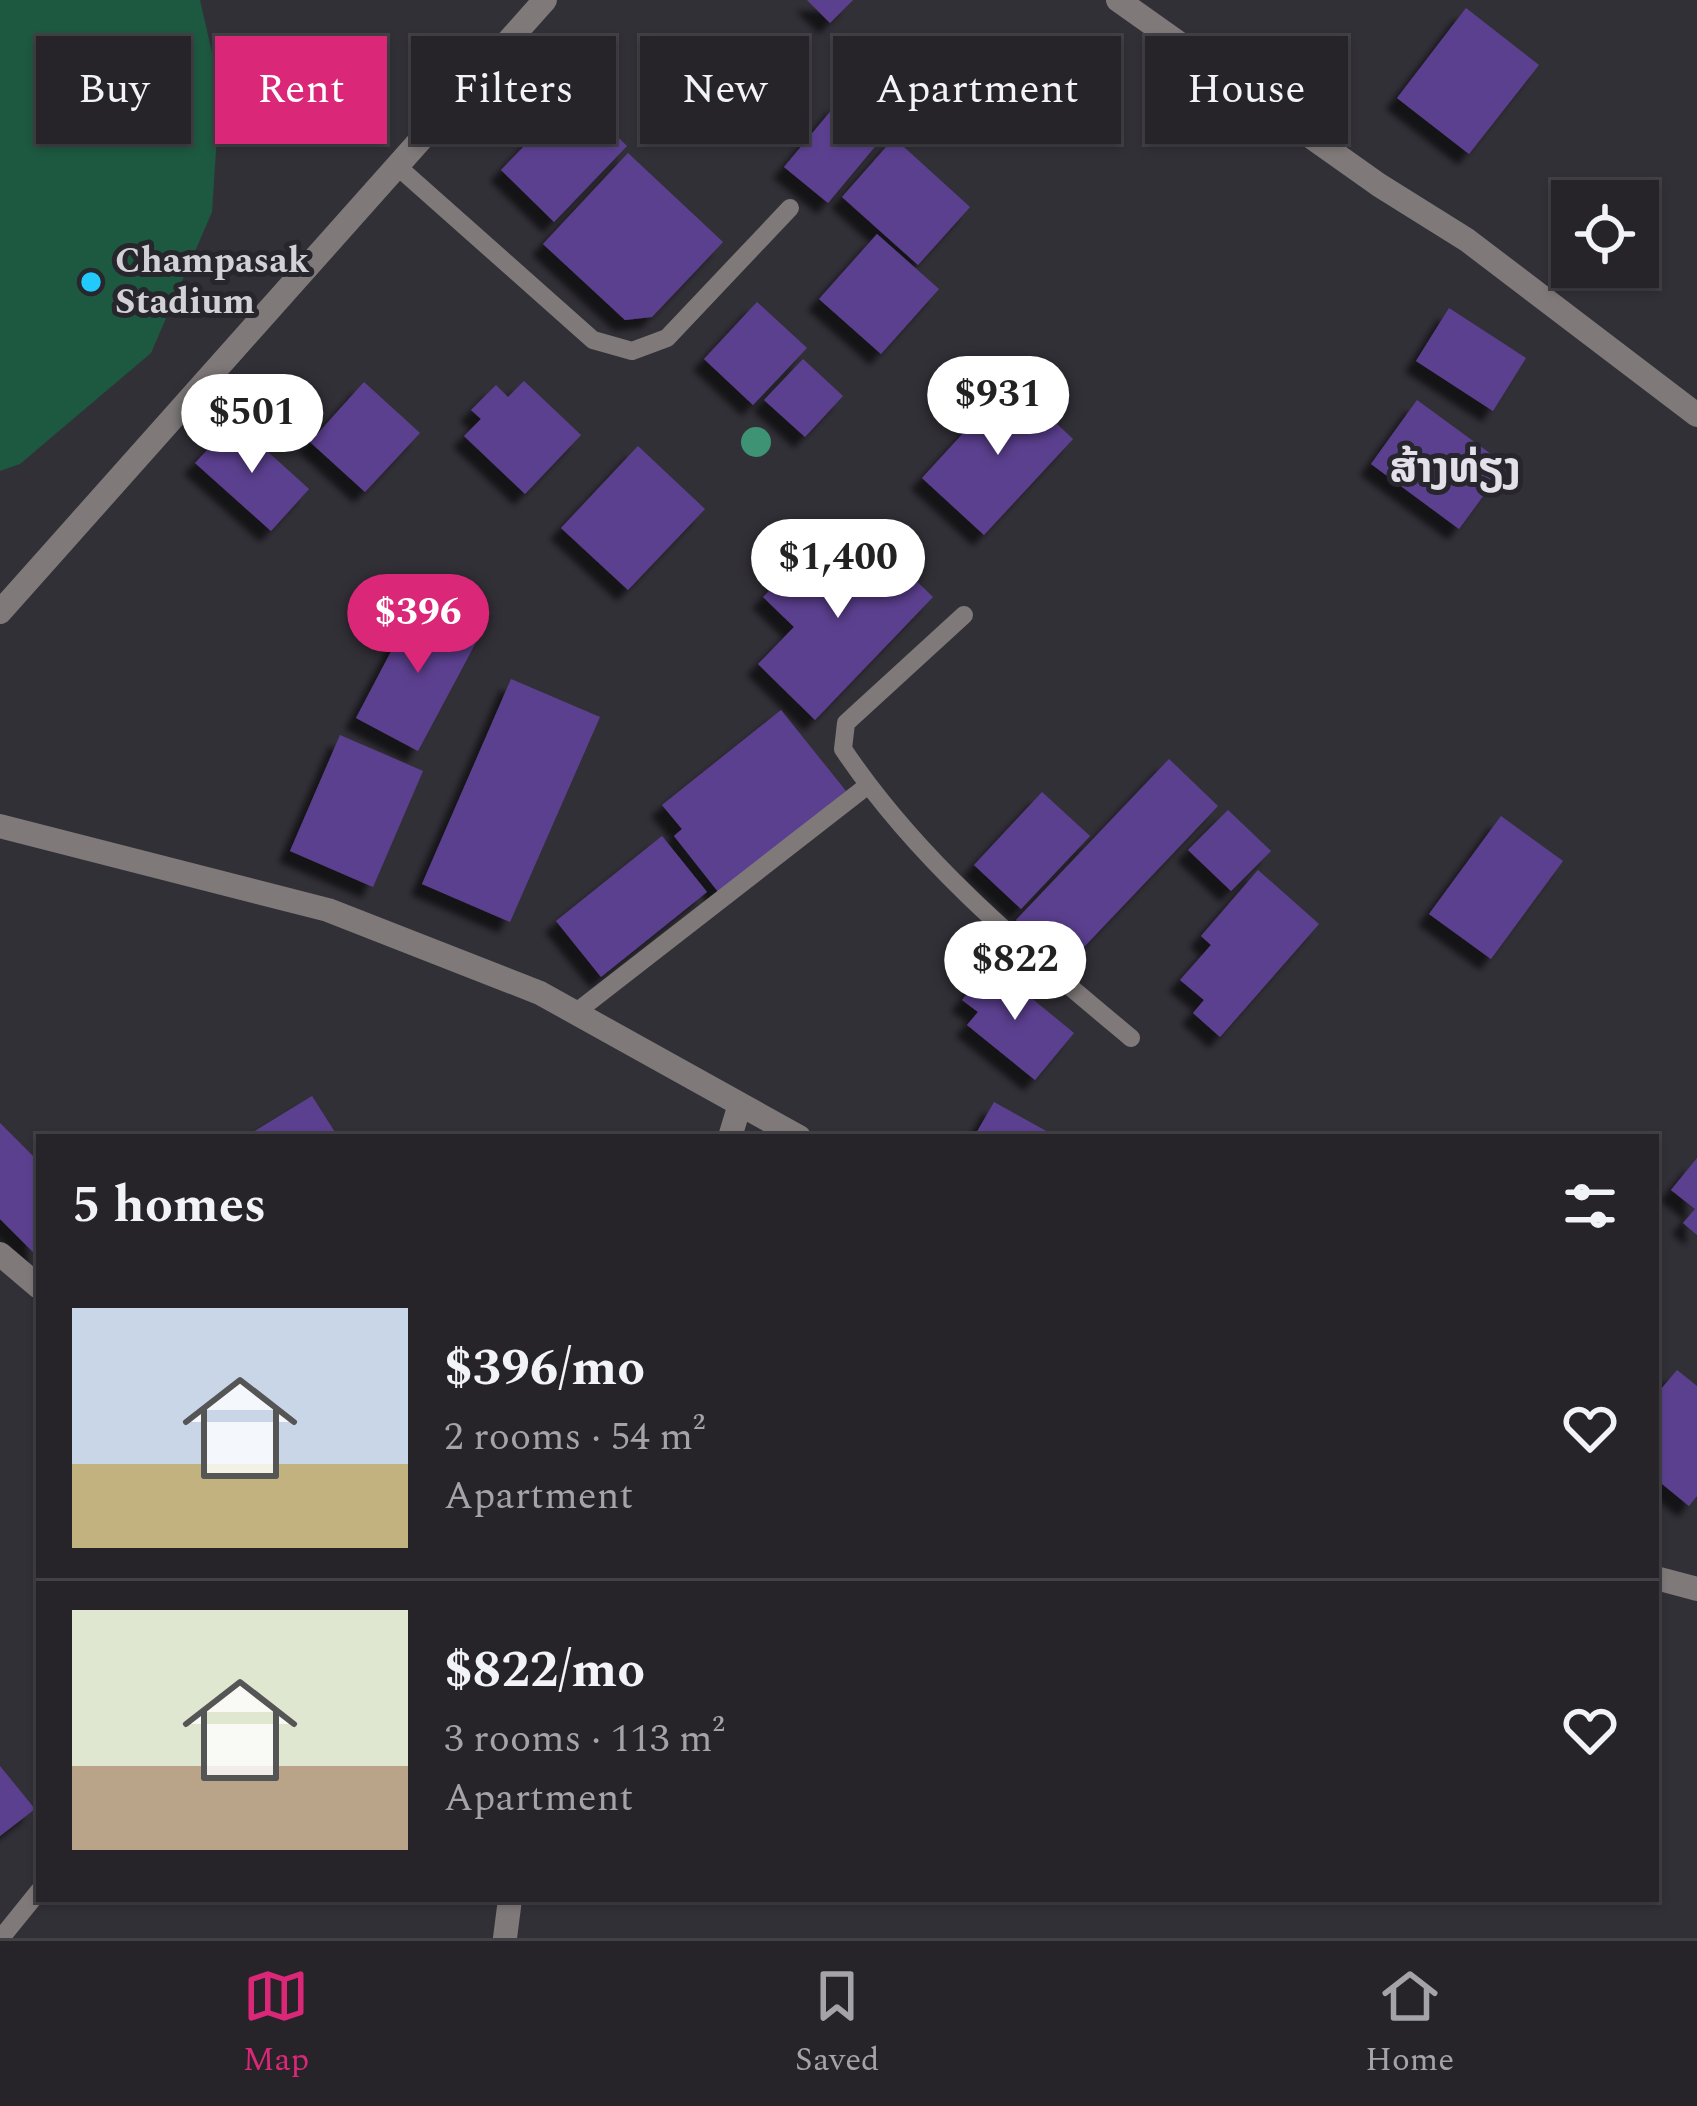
<!DOCTYPE html>
<meta charset="utf-8">
<style>
body{margin:0;font-family:Spectral,"Noto Sans Lao",serif;background:#323035;color:#f1f3f6;height:100vh;display:flex;flex-direction:column;font-size:45px;white-space:nowrap}
*{box-sizing:border-box;margin:0}
p{font-size:39px;color:#a4a4a8}
.icon{flex:none;width:66px;height:66px;fill:none;stroke:currentColor;stroke-width:2;stroke-linecap:round;stroke-linejoin:round}
.map{position:relative;flex:1;overflow:hidden}
.panel{position:absolute;left:36px;top:1134px;width:1623px;height:768px;display:flex;flex-direction:column;background:#262429;border-radius:0px;box-shadow:0 3px 9px #0004,0 0 0 3px #424146}
.panel>*{flex:none}
.banner{position:absolute;left:36px;top:36px;width:1626px;height:108px;display:flex;gap:24px}
.buttons{position:absolute;left:1551px;top:180px;display:grid;gap:24px}
.buttons a{display:grid;place-items:center;width:108px;height:108px;border-radius:0px;background:#262429;box-shadow:0 3px 9px #0004,0 0 0 3px #424146;font-size:60px}
.price{position:absolute;translate:-50% -102px;padding:0 27px;border-radius:42px;background:#fff;color:#222;font-size:39px;line-height:78px;filter:drop-shadow(0 3px 6px #0008)}
.price::after{content:'';position:absolute;left:50%;top:72px;width:36px;height:27px;margin-left:-18px;background:inherit;clip-path:polygon(0 0,100% 0,50% 100%)}
.price.on{background:#db2777;color:#fff}
ul{padding:0;list-style:none}
li{display:flex;align-items:center;gap:36px;height:300px;padding:0 36px}
li+li{border-top:3px solid #424146}
li span{display:grid;place-items:center;flex:none;width:336px;height:240px;border-radius:0px;color:#555}
li>.icon{margin-inline-start:auto}
span .icon{width:144px;height:144px;fill:#fffc;stroke-width:1}
li b{font-size:51px}
h2{display:flex;justify-content:space-between;align-items:center;height:144px;padding:0 36px;font-size:51px}
.tag{padding:0 42px;border-radius:0px;background:#262429;box-shadow:0 3px 9px #0004,0 0 0 3px #424146;font-size:42px;line-height:108px}
.tag.on{background:#db2777;color:#fff}
.dock{display:flex;justify-content:space-around;align-items:center;height:168px;border-top:3px solid #424146;background:#262429;font-size:33px;color:#a4a4a8}
.dock a{display:grid;justify-items:center;gap:6px}
.dock .on{color:#db2777}
.map>svg:first-child{display:block}
.green{fill:#1d5840}
.building{fill:#5c4190;filter:url(#shadow)}
.lines{fill:none;stroke-linecap:round;stroke-linejoin:round}
.service{stroke:#7f7a79;stroke-width:18}
.minor{stroke:#7f7a79;stroke-width:24}
.tree{fill:#3f9375}
.poi-dot{fill:#21c9fd;stroke:#28262d;stroke-width:4.5}
.labels{text-anchor:middle;dominant-baseline:central;stroke-width:10;stroke-linejoin:round;paint-order:stroke}
.poi-label{font-size:36px;font-weight:bold;fill:#d2d1d5;stroke:#28262d;text-anchor:start}
.quarter-label{font-size:42px;font-weight:bold;fill:#e3e0ea;stroke:#28262d}
</style>
<div class="map">
<svg width="1697" height="1938" viewBox="0 0 1697 1938">
<defs>
<filter id="shadow"><feDropShadow dx="-11" dy="11" stdDeviation="3" flood-color="#0009"/></filter>
</defs>
<rect width="100%" height="100%" fill="#323037"/>
<path class="green" d="M0,0H200L220,88L212,212L151,353L20,464L0,471Z"/>
<path class="building" d="M807,0H853L830,23Z
M1466,8L1539,65L1469,154L1397,98Z
M574,94L627,146L554,222L501,170Z
M839,101L883,137L828,203L784,167Z
M894,138L970,207L918,265L842,197Z
M628,153L723,242L652,317L625,320L543,244Z
M877,234L939,289L881,354L819,299Z
M757,302L807,348L753,405L704,359Z
M1449,308L1526,358L1493,411L1416,361Z
M803,359L843,396L805,437L764,400Z
M524,381L581,435L525,494L464,436L481,419L471,410L496,385L508,397Z
M1011,381L1073,439L984,535L922,478Z
M364,382L420,433L365,492L310,442Z
M1417,400L1506,465L1459,529L1371,464Z
M234,421L309,489L271,531L195,463Z
M638,446L705,509L628,590L561,528Z
M871,537L933,597L815,720L758,664L794,627L763,597L814,545L840,570Z
M417,602L480,635L418,751L356,718Z
M511,679L600,717L510,922L422,884Z
M781,710L846,791L719,893L674,836L682,829L662,805Z
M340,735L423,771L373,887L290,851Z
M1169,759L1218,806L1065,967L1016,920Z
M1042,792L1090,836L1021,909L974,865Z
M1228,810L1271,851L1231,891L1188,850Z
M1501,816L1563,861L1491,959L1429,914Z
M662,836L707,892L601,977L556,921Z
M1258,870L1319,924L1220,1037L1193,1013L1204,1000L1180,980L1211,945L1201,936Z
M991,965L1074,1033L1035,1080L967,1025L978,1012L962,1000Z
M312,1096L338,1137H245Z
M994,1102L1057,1137H974Z
M0,1123L39,1162V1258L0,1219Z
M1697,1158V1235L1683,1223L1695,1209L1671,1190Z
M1677,1370L1697,1386V1496L1689,1506L1656,1479V1395Z
M0,1766L35,1809L0,1836Z"/>
<g class="lines">
<path class="service" d="M397,166L593,340L632,351L667,338L790,208
M964,615L846,723L843,749C920,864 1026,950 1131,1038
M575,1013L867,786
M1,1938L39,1891"/>
<path class="minor" d="M1118,0L1379,185L1467,240L1697,415
M0,612L545,0
M0,826L328,910L540,993L799,1137
M730,1137L740,1104
M0,1254L39,1287
M1656,1578L1697,1589
M505,1938L510,1899"/>
</g>
<circle class="tree" cx="756" cy="442" r="15"/>
<circle class="poi-dot" cx="91" cy="282" r="12"/>
<g class="labels">
<g class="poi-label">
<text x="115" y="261">Champasak<tspan x="115" dy="41">Stadium</tspan></text>
</g>
<g class="quarter-label">
<text x="1455" y="469">ສ້າງທ່ຽງ</text>
</g>
</g>
</svg>
<div class="buttons">
<a><svg class="icon" aria-label="locate" viewBox="0 0 24 24"><circle cx="12" cy="12" r="6"/><path d="M12 2v4M12 18v4M2 12h4M18 12h4"/></svg></a>
</div>
<b class="price" style="left:998px;top:458px">$931</b>
<b class="price" style="left:252px;top:476px">$501</b>
<b class="price" style="left:838px;top:621px">$1,400</b>
<b class="price on" style="left:418px;top:676px">$396</b>
<b class="price" style="left:1015px;top:1023px">$822</b>
<div class="banner">
<a class="tag">Buy</a>
<a class="tag on">Rent</a>
<a class="tag">Filters</a>
<a class="tag">New</a>
<a class="tag">Apartment</a>
<a class="tag">House</a>
</div>
<section class="panel">
<h2>5 homes<svg class="icon" aria-label="filters" viewBox="0 0 24 24"><path d="M4 7h16M4 17h16"/><circle cx="9" cy="7" r="2"/><circle cx="15" cy="17" r="2"/></svg></h2>
<ul>
<li><span style="background:linear-gradient(#c9d6e8 65%,#c2b280 0)"><svg class="icon" aria-label="home" viewBox="0 0 24 24"><path d="M3 11l9-7 9 7M6 9v11h12V9"/></svg></span><div><b>$396/mo</b><p>2 rooms · 54 m²</p><p>Apartment</p></div><svg class="icon" aria-label="heart" viewBox="0 0 24 24"><path d="M12 20l-8-8c-3-5 5-10 8-4 3-6 11-1 8 4z"/></svg></li>
<li><span style="background:linear-gradient(#dfe7d0 65%,#b9a48a 0)"><svg class="icon" aria-label="home" viewBox="0 0 24 24"><path d="M3 11l9-7 9 7M6 9v11h12V9"/></svg></span><div><b>$822/mo</b><p>3 rooms · 113 m²</p><p>Apartment</p></div><svg class="icon" aria-label="heart" viewBox="0 0 24 24"><path d="M12 20l-8-8c-3-5 5-10 8-4 3-6 11-1 8 4z"/></svg></li>
</ul>
</section>
</div>
<nav class="dock">
<a class="on"><svg class="icon" aria-label="map" viewBox="0 0 24 24"><path d="M3 6l6-2 6 2 6-2v14l-6 2-6-2-6 2zM9 4v14M15 6v14"/></svg>Map</a>
<a><svg class="icon" aria-label="saved" viewBox="0 0 24 24"><path d="M7 4h10v16l-5-4-5 4z"/></svg>Saved</a>
<a><svg class="icon" aria-label="home" viewBox="0 0 24 24"><path d="M3 11l9-7 9 7M6 9v11h12V9"/></svg>Home</a>
</nav>
